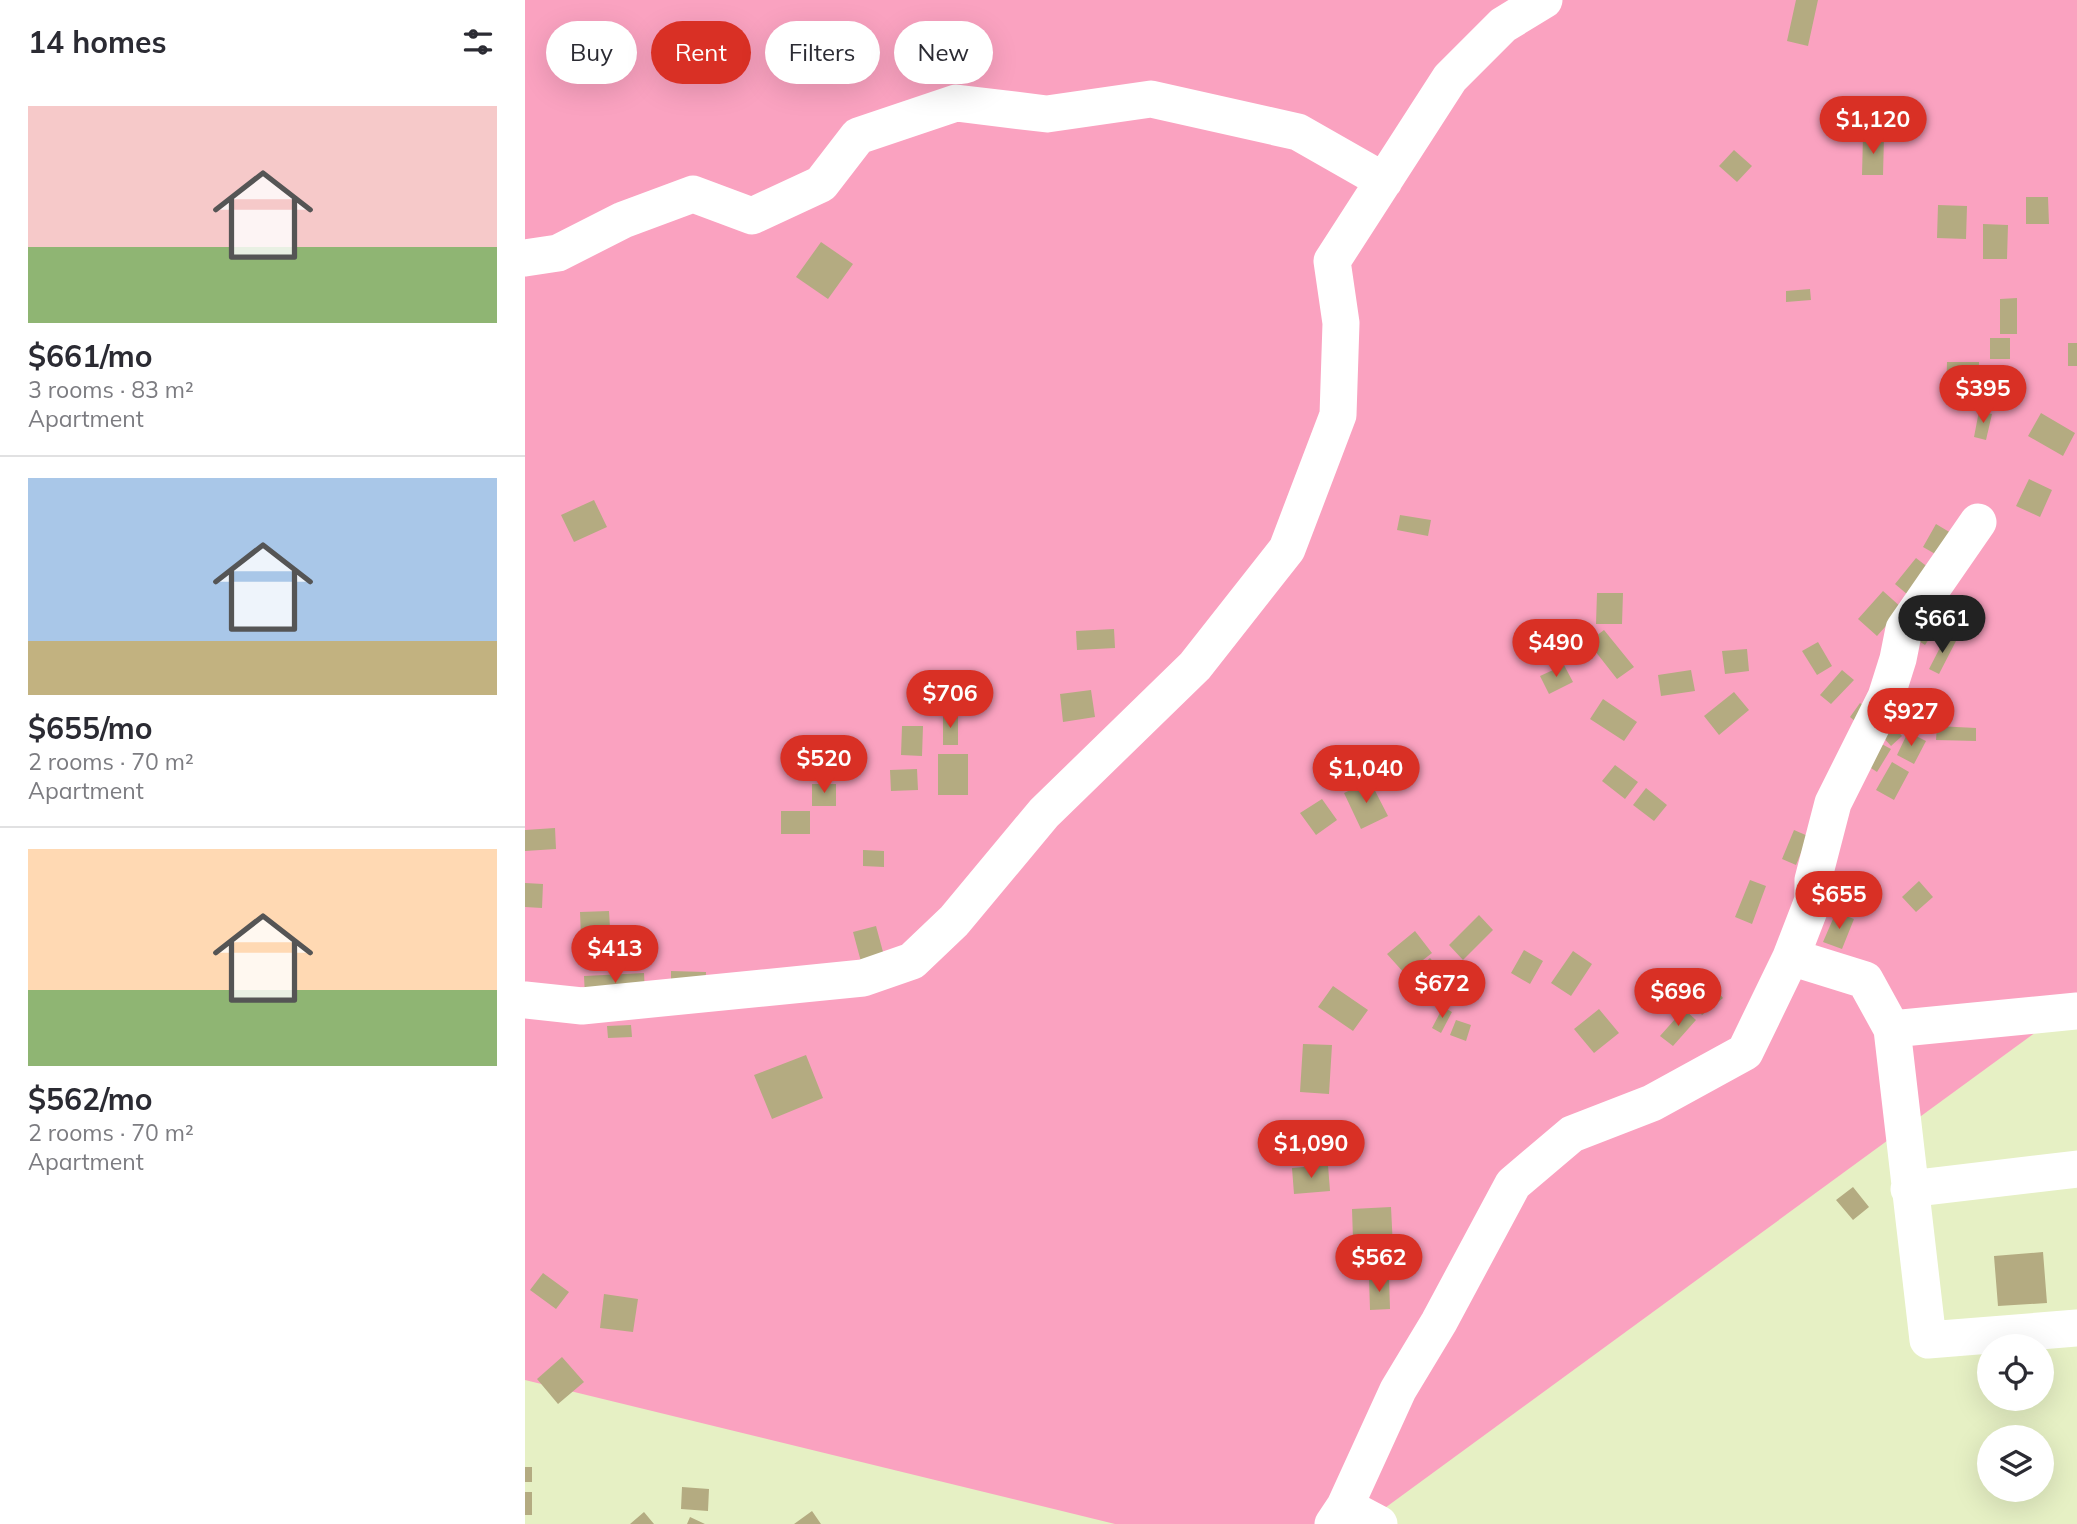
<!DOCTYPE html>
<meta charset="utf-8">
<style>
body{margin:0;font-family:Mulish,sans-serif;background:#f7f7f7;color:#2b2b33;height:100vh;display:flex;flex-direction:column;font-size:26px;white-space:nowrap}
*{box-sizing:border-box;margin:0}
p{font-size:23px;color:#7c7c81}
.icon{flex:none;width:38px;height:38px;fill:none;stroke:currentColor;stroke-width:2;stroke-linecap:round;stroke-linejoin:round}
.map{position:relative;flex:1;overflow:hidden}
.panel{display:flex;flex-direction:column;background:#fff;width:525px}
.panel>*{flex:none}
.guide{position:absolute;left:21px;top:21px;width:665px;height:63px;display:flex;gap:14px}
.fabs{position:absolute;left:1452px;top:1334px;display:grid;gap:14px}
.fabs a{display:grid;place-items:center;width:77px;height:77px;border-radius:50%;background:#fff;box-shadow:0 7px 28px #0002;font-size:35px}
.price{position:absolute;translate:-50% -60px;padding:0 16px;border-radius:24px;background:#d93025;color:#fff;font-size:23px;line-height:46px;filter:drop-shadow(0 2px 4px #0008)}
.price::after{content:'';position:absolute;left:50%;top:42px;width:21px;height:16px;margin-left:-10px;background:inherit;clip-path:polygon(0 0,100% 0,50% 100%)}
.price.on{background:#222;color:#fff}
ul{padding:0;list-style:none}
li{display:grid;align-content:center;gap:14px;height:371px;padding:0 28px}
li+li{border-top:2px solid #e1e1e2}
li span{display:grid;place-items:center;height:217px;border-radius:0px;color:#555}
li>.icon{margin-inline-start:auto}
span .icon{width:126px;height:126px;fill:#fffc;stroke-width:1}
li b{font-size:30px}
h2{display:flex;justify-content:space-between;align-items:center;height:84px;padding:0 28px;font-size:30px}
.tag{padding:0 24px;border-radius:32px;background:#fff;box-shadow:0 7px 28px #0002;font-size:24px;line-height:63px}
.tag.on{background:#d93025;color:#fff}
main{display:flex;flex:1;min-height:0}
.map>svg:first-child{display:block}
.green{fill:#faa2c0}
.building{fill:#b4ab81}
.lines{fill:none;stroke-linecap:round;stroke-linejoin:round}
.minor{stroke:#fff;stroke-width:37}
</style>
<main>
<section class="panel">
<h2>14 homes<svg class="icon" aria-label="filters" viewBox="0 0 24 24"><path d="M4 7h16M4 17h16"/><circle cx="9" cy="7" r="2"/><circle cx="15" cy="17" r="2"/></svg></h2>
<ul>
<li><span style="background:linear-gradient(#f6c9c9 65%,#8fb573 0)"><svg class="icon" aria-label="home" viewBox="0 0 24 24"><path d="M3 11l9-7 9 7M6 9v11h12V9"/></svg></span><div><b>$661/mo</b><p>3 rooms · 83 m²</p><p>Apartment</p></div></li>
<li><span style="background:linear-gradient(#a9c7e8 75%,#c2b280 0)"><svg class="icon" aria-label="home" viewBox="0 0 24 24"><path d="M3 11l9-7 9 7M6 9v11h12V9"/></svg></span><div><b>$655/mo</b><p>2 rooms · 70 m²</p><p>Apartment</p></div></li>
<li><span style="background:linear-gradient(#ffd9b3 65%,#8fb573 0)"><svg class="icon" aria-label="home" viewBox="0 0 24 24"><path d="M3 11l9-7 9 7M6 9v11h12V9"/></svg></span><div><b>$562/mo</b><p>2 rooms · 70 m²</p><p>Apartment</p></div></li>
</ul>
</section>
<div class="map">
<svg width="1552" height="1524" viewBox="0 0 1552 1524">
<rect width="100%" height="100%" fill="#e6f0c4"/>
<path class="green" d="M0,0H1552V1002L838,1524H590L0,1380Z"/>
<path class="building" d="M1271,0H1293L1283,46L1262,41Z
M1338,136L1359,137L1358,175H1337Z
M1209,150L1227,166L1212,182L1194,166Z
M1501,197H1523L1524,224H1501Z
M1413,205L1442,206L1441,239L1412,238Z
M1458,224L1483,225L1482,259H1458Z
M296,242L328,264L303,299L271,277Z
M1285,289L1286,300L1261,302V291Z
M1492,298V334H1475V299Z
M1465,338H1485V359H1465Z
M1543,343H1552V366H1543Z
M1422,362H1454L1453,398H1421Z
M1456,382L1480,383V405H1456Z
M1454,411L1467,414L1461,440L1449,437Z
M1516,413L1550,433L1538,456L1503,436Z
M1504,479L1527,490L1515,517L1491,506Z
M69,500L82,527L49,542L36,515Z
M875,515L906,520L903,536L872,530Z
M1411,524L1426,533L1412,555L1398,547Z
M1391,558L1404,568L1383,595L1370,584Z
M1358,591L1377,608L1352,636L1333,619Z
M1072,593H1098L1097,624H1071Z
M1410,600L1424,609L1400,645L1386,636Z
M589,629L590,648L552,650L551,631Z
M1079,630L1109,667L1092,679L1063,642Z
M1421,636L1431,641L1414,674L1404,669Z
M1293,642L1307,666L1292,675L1277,651Z
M1222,649L1224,671L1200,674L1197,651Z
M1039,665L1048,682L1024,694L1015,676Z
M1166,670L1170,691L1136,696L1133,675Z
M1317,670L1329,680L1306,704L1295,695Z
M566,690L570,717L538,722L535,694Z
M1209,692L1224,710L1194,735L1179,716Z
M1078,699L1112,722L1099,741L1065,719Z
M1335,703L1348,713L1337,727L1325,717Z
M418,716H433V745H418Z
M1361,718L1377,736L1366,746L1350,728Z
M377,726H398L397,756L376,755Z
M1412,726L1451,728V741L1411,740Z
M1383,732L1401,741L1389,764L1372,755Z
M1353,742L1366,749L1352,772L1340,764Z
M413,754H443V795H413Z
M1367,762L1384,772L1369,800L1351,790Z
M1090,765L1113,782L1100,799L1077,781Z
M392,769L393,790L366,791L365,770Z
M845,781L863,816L836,829L819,793Z
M287,784H311V806H287Z
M1121,788L1142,805L1129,821L1108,805Z
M797,799L812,820L791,835L775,813Z
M256,811H285V834H256Z
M30,828L31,849L0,851V830Z
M1269,830L1283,836L1271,865L1257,859Z
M338,850L359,851V867L338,866Z
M1225,880L1241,886L1227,924L1210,917Z
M1394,881L1408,897L1391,912L1377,897Z
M0,883L18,884L17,908L0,907Z
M84,911L87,961L57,963L55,912Z
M1311,912L1329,919L1317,949L1298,942Z
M954,915L968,930L938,960L924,945Z
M351,926L361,963L338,969L328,932Z
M890,931L907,953L880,974L862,954Z
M999,950L1018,961L1005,984L986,973Z
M1048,951L1067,964L1046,996L1026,983Z
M905,958L924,979L899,1000L881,979Z
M146,971L181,972L180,993L146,992Z
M119,973L120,994L60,997L59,976Z
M1186,984L1198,998L1177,1015L1165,1000Z
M808,986L843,1010L828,1031L793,1007Z
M918,1007L927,1012L916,1033L907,1028Z
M1074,1009L1094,1033L1069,1053L1049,1029Z
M1159,1009L1171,1020L1148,1046L1135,1036Z
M931,1020L946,1025L941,1041L925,1035Z
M106,1025L107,1037L83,1038L82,1026Z
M778,1044L807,1045L804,1094L775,1092Z
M281,1055L298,1098L247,1119L229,1075Z
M803,1165L805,1191L769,1194L767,1168Z
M1328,1187L1344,1207L1328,1220L1311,1200Z
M866,1207L869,1268L829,1270L827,1209Z
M1518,1252L1522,1303L1473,1306L1469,1256Z
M18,1273L44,1292L31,1309L5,1290Z
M864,1277L865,1309L845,1310L844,1278Z
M79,1294L113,1299L108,1332L75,1328Z
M37,1357L59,1382L33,1404L12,1379Z
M0,1467H7V1482H0Z
M157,1487L184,1489L183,1511L156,1509Z
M0,1492H7V1515H0Z
M287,1511L296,1524H269Z
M119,1512L129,1524H105Z
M165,1517L180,1524H162Z"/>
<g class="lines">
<path class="minor" d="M0,258L33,253L98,220L168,194L227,216L296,184L333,136L431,103L522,114L626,99L773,132L859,181
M1266,957L1288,900V880L1308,803L1361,697L1373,659L1379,629L1453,522
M0,1000L57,1006L338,978L387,961L429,921L519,813L670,666L762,549L813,415L816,323L807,261L925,78L978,25L1019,0
M1367,1029L1403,1340L1552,1328
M1384,1189L1552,1169
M820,1506L854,1524
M808,1524L820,1506L873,1390L914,1322L988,1184L1047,1134L1127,1103L1220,1052L1266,957L1340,980L1367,1029L1552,1011"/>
</g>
</svg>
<div class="fabs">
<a><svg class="icon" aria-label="locate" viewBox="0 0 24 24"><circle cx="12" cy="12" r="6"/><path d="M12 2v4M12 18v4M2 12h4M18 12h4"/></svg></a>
<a><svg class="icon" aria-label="layers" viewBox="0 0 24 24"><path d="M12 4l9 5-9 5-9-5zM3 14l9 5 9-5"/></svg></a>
</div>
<b class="price" style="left:1348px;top:156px">$1,120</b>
<b class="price" style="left:1458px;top:425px">$395</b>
<b class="price on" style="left:1417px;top:655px">$661</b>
<b class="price" style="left:1031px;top:679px">$490</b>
<b class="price" style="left:425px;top:730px">$706</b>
<b class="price" style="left:1386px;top:748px">$927</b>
<b class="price" style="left:299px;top:795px">$520</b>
<b class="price" style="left:841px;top:805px">$1,040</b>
<b class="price" style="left:1314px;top:931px">$655</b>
<b class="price" style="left:90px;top:985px">$413</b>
<b class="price" style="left:917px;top:1020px">$672</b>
<b class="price" style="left:1153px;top:1028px">$696</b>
<b class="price" style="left:786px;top:1180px">$1,090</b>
<b class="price" style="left:854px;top:1294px">$562</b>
<div class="guide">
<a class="tag">Buy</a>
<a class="tag on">Rent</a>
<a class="tag">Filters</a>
<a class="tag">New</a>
</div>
</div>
</main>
